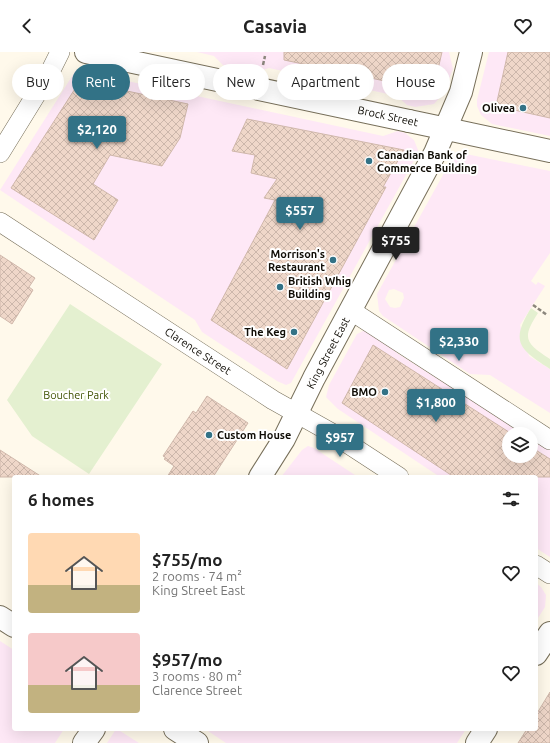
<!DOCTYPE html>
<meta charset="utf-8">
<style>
body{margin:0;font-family:Ubuntu,sans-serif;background:#f2f2f2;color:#222;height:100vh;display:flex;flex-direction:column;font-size:15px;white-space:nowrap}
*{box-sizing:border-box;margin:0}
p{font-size:13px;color:#767676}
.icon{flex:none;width:22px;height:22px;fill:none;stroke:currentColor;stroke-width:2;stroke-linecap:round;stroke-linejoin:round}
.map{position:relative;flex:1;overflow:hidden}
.details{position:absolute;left:12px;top:423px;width:526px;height:256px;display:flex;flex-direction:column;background:#fff;border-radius:4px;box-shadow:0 4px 16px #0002}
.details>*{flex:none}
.top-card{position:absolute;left:12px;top:12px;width:526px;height:36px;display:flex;gap:8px}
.controls{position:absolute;left:502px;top:375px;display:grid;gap:8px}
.controls a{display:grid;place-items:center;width:36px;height:36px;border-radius:50%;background:#fff;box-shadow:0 4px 16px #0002;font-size:20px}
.price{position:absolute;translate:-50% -34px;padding:0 9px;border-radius:4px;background:#327286;color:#fff;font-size:13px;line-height:26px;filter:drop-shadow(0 1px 2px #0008)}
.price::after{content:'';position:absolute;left:50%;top:24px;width:12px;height:9px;margin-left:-6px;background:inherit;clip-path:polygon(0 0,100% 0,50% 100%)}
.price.selected{background:#222;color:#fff}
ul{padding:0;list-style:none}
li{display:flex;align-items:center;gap:12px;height:100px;padding:0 16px}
li span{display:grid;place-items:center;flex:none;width:112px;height:80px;border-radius:4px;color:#555}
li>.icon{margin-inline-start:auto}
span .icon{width:48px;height:48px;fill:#fffc;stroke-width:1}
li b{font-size:17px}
h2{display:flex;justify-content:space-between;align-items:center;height:48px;padding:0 16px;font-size:17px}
.chip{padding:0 14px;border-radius:18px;background:#fff;box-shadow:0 4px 16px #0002;font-size:14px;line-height:36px}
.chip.selected{background:#327286;color:#fff}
header{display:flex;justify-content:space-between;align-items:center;height:52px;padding:0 16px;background:#fff;font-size:18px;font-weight:700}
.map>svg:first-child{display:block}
.commercial{fill:#fee8f6;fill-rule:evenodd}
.green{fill:#e4f0d0}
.building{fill:url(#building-cross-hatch);stroke:#d0b8ab}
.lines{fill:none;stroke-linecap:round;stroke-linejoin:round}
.street-casing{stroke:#776f5a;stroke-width:20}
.secondary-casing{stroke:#776f5a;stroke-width:24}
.primary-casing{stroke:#776f5a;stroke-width:24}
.path{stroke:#8b867c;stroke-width:2.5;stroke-dasharray:4 2;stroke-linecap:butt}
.street{stroke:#fff;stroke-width:19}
.secondary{stroke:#fff;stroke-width:22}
.primary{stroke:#fff;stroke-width:22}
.poi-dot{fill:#327286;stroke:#fff;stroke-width:1.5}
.labels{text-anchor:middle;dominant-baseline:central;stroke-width:4;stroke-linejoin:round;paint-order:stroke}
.poi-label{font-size:11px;font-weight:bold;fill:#100d06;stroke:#fff;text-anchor:end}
.street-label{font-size:11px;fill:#100d06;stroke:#fff}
.park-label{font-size:11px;fill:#3e5200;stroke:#fff}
</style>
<header><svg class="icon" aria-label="back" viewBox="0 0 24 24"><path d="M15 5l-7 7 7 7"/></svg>Casavia<svg class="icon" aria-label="heart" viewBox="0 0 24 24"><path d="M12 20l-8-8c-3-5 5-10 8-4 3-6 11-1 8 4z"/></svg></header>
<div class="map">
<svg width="550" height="691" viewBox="0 0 550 691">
<defs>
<pattern id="building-cross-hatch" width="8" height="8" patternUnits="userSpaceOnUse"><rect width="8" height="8" fill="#efd7c9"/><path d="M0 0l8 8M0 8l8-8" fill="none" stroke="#ccb7ab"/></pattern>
</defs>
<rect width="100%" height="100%" fill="#fff9eb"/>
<path class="commercial" d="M197,0H449L453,17L443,42L434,52L415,55L407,53L397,44L269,16L257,20L223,13L214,4Z
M489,0H550V84L492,72L481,63L477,54V48Z
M76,18L383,84L398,79L405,81L414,88L418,98L417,103L291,331L286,333L277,329L202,280L195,268L0,138Z
M466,102L550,119V201L531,229L536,233L538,230L545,234L520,273L529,304L550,317V361L490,323L470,322L383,264L379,259L377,242L449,112L458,104ZM394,237L403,241L404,246L400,255L395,256L390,255L385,247L389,238Z
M367,277L394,290L397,301L460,341L479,343L550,390V505L536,496V425H440L338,357L326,345L329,333L357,282ZM509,382H531V404H509Z
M308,394L314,396L358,425H281L302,398Z
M536,531L541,535L546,543L545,555L536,569Z
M0,589L14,598V677H64L55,691H0Z
M116,677H117L139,691H107Z
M205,677H466L457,691H226Z"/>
<path class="green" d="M70,252L162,312L89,422L32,384L7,348Z
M531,256L538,261C521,287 526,291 550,307V317C519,297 510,290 531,256Z"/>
<path class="building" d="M284,0H442L433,39L284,8Z
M508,0H550V66L496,54Z
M80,29L188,52L180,86L162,114L110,103L93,132L118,148L94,188L11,136Z
M247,67L404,98L383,135H386L287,317L211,268L275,148L264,146L277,127L251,121L255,103L232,99Z
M0,203L35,226L29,235L33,238L12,272L0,264Z
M373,293L512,382H509V404H531V395L550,407V425H454L342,351Z
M207,344L248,371L213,425H167L174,414L164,407L166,406L163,404L193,359L196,361Z
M0,398L42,425H0Z
M550,640V691H518L527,677H536V663Z"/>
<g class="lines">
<defs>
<path id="street" d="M0,101L50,20L60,0
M0,170L273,348L330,380L399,425
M350,258L550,388
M536,513L550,522"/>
<path id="secondary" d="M409,69L447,77
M260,425L284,387L314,326L435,101L461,40L471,0
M536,602L550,581
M84,691L94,677
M477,691L486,677"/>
<path id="primary" d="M86,0L409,69
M447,77L550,99
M0,565L14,574
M175,677L197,691"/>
</defs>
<use href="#street" class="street-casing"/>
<use href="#secondary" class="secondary-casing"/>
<use href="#primary" class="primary-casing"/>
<path class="path" d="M263,13L265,4
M533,253L547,263"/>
<use href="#street" class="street"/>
<use href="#secondary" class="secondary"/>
<use href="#primary" class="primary"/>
</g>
<g class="poi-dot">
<circle cx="523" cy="56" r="4"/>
<circle cx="369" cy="109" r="4"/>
<circle cx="333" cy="208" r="4"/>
<circle cx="280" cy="235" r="4"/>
<circle cx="294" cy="280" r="4"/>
<circle cx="385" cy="340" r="4"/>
<circle cx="209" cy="383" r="4"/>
</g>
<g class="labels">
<g class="poi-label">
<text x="515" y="56">Olivea</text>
<text x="377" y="103" text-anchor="start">Canadian Bank of<tspan x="377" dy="13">Commerce Building</tspan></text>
<text x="325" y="202">Morrison's<tspan x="325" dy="13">Restaurant</tspan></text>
<text x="288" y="229" text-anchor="start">British Whig<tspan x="288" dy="13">Building</tspan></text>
<text x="286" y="280">The Keg</text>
<text x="377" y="340">BMO</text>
<text x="217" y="383" text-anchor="start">Custom House</text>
</g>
<g class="street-label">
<text transform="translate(388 64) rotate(12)">Brock Street</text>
<text transform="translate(198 299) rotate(33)">Clarence Street</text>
<text transform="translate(328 301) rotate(-62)">King Street East</text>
</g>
<g class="park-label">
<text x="76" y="343">Boucher Park</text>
</g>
</g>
</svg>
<div class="controls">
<a><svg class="icon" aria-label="layers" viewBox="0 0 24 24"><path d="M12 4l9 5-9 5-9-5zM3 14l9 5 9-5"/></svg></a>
</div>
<b class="price" style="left:97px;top:98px">$2,120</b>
<b class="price" style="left:300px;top:179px">$557</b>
<b class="price selected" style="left:396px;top:209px">$755</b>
<b class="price" style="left:459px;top:310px">$2,330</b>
<b class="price" style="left:436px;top:371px">$1,800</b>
<b class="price" style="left:340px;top:406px">$957</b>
<div class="top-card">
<a class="chip">Buy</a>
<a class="chip selected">Rent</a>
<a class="chip">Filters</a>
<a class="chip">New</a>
<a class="chip">Apartment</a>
<a class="chip">House</a>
</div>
<section class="details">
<h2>6 homes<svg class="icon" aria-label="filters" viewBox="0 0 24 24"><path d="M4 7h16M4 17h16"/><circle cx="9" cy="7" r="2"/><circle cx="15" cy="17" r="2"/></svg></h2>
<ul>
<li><span style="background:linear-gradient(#ffd9b3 65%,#c2b280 0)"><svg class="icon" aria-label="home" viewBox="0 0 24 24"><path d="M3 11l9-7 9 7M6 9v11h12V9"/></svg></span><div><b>$755/mo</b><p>2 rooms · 74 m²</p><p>King Street East</p></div><svg class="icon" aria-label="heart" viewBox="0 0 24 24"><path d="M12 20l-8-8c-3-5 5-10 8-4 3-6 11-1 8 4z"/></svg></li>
<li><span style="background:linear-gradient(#f6c9c9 65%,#c2b280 0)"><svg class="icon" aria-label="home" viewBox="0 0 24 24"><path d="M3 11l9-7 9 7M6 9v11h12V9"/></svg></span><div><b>$957/mo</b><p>3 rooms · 80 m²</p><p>Clarence Street</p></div><svg class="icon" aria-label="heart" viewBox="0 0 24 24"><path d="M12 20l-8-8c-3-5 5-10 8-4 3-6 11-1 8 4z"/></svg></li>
</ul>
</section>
</div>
